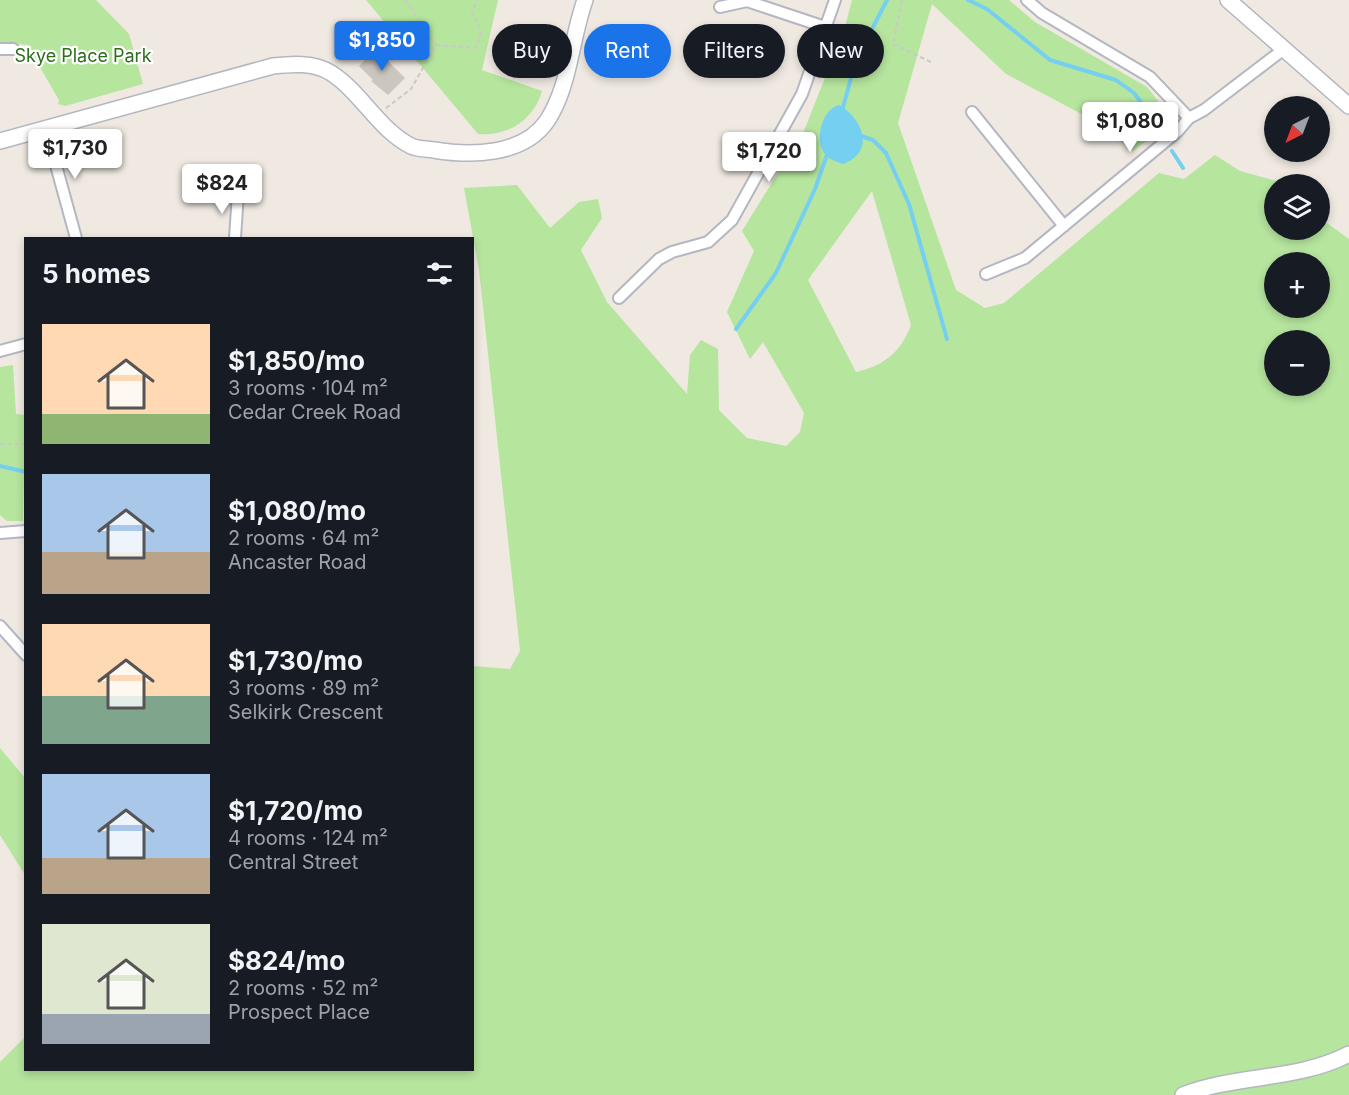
<!DOCTYPE html>
<meta charset="utf-8">
<style>
body{margin:0;font-family:Inter,sans-serif;background:#242831;color:#f1f3f6;height:100vh;display:flex;flex-direction:column;font-size:22px;white-space:nowrap}
*{box-sizing:border-box;margin:0}
p{font-size:20px;color:#9ea1a6}
.icon{flex:none;width:33px;height:33px;fill:none;stroke:currentColor;stroke-width:2;stroke-linecap:round;stroke-linejoin:round}
.map{position:relative;flex:1;overflow:hidden}
.panel{position:absolute;left:24px;top:237px;width:450px;height:834px;display:flex;flex-direction:column;background:#171b24;border-radius:0px;box-shadow:0 3px 9px #0003}
.panel>*{flex:none}
.top-card{position:absolute;left:492px;top:24px;width:570px;height:54px;display:flex;gap:12px}
.needle{width:39px;rotate:222deg}
.buttons{position:absolute;left:1264px;top:96px;display:grid;gap:12px}
.buttons a{display:grid;place-items:center;width:66px;height:66px;border-radius:50%;background:#171b24;box-shadow:0 3px 9px #0003;font-size:30px}
.price{position:absolute;translate:-50% -51px;padding:0 14px;border-radius:6px;background:#fff;color:#222;font-size:20px;line-height:39px;filter:drop-shadow(0 2px 3px #0008)}
.price::after{content:'';position:absolute;left:50%;top:36px;width:18px;height:14px;margin-left:-9px;background:inherit;clip-path:polygon(0 0,100% 0,50% 100%)}
.price.current{background:#1a73e8;color:#fff}
ul{padding:0;list-style:none}
li{display:flex;align-items:center;gap:18px;height:150px;padding:0 18px}
li span{display:grid;place-items:center;flex:none;width:168px;height:120px;border-radius:0px;color:#555}
li>.icon{margin-inline-start:auto}
span .icon{width:72px;height:72px;fill:#fffc;stroke-width:1}
li b{font-size:26px}
h2{display:flex;justify-content:space-between;align-items:center;height:72px;padding:0 18px;font-size:26px}
.pill{padding:0 21px;border-radius:27px;background:#171b24;box-shadow:0 3px 9px #0003;font-size:21px;line-height:54px}
.pill.current{background:#1a73e8;color:#fff}
.map>svg:first-child{display:block}
.green{fill:#b6e59e;fill-rule:evenodd}
.water{fill:#75cff0}
.lines{fill:none;stroke-linecap:round;stroke-linejoin:round}
.stream{stroke:#75cff0;stroke-width:4}
.building{fill:#cbc7bf}
.street-casing{stroke:#b4b7c1;stroke-width:14}
.secondary-casing{stroke:#b4b7c1;stroke-width:18}
.path{stroke:#c9c9c9;stroke-width:2;stroke-dasharray:4.5 3;stroke-linecap:butt}
.street{stroke:#fff;stroke-width:10}
.secondary{stroke:#fff;stroke-width:15}
.labels{text-anchor:middle;dominant-baseline:central;stroke-width:4.5;stroke-linejoin:round;paint-order:stroke}
.park-label{font-size:18px;fill:#2c6e1b;stroke:#fff}
</style>
<div class="map">
<svg width="1349" height="1095" viewBox="0 0 1349 1095">
<rect width="100%" height="100%" fill="#efe9e1"/>
<path class="green" d="M0,0H96L129,34L143,84L65,106L58,104L59,100L27,45L0,42Z
M366,0H498L482,70L542,91C534,120 507,137 478,134Z
M852,0H1009L1035,22L1147,87L1170,116L1169,124L1133,151L1091,119L1006,74L932,4L898,123L956,290L985,308L1004,303L1159,173L1184,179L1215,155L1240,171L1288,184H1275V230H1320V218L1349,239V1095H0V1062L25,1037L26,1070H472L473,666L510,669L520,651L479,270L464,188L517,185L550,228L579,202L598,199L602,218L581,250L607,302L687,394L690,355L701,340L718,349L719,410L747,438L786,446L800,432L804,413L763,342L750,359L727,312L754,251L742,231L804,131L845,27ZM872,191L911,325C901,352 884,366 856,372L808,280ZM1275,262H1320V308H1275ZM1275,340H1320V386H1275Z
M13,365L16,414L25,415L23,521H7L0,515V367Z
M0,748L25,778V875L0,835Z"/>
<path class="water" d="M839,105C863,119 876,152 843,164C835,161 827,159 823,151C815,136 823,109 839,105Z"/>
<g class="lines">
<path class="stream" d="M968,0L987,9L1050,60L1116,80L1134,93L1158,125
M842,111L856,60L887,0
M858,135L873,140L886,153L909,204L947,339
M1172,151L1183,168
M736,329L776,273L815,189L828,152
M0,466L26,472"/>
</g>
<path class="building" d="M376,49L405,78L388,95L371,81L373,80L359,66Z"/>
<g class="lines">
<defs>
<path id="street" d="M1027,0L1042,13L1150,77L1189,118
M720,7L747,1L825,27
M0,49H13
M972,112L1064,226
M46,129L76,238
M235,238L238,193
M986,274L1025,258L1178,131L1189,118L1204,110L1284,49
M619,298L659,259L672,252L708,242L732,220L802,94L835,0
M0,351L26,344
M0,533L26,531
M0,626L26,655"/>
<path id="secondary" d="M1228,0L1349,106
M0,141L273,66C291,64 314,62 331,73C361,92 378,129 411,146C417,149 427,149 434,150C470,156 523,156 547,121C570,86 571,39 585,0
M1183,1095C1236,1074 1298,1081 1349,1054"/>
</defs>
<use href="#street" class="street-casing"/>
<use href="#secondary" class="secondary-casing"/>
<path class="path" d="M405,0L436,45
M902,0L893,44L933,63
M386,108L411,89L436,45L476,48L481,32L472,12L477,0
M0,444H26"/>
<use href="#street" class="street"/>
<use href="#secondary" class="secondary"/>
</g>
<g class="labels">
<g class="park-label">
<text x="83" y="55">Skye Place Park</text>
</g>
</g>
</svg>
<div class="buttons">
<a><svg class="needle" viewBox="-14 -14 28 28"><path d="M0-13l5 13h-10z" fill="#e53935"/><path d="M0 13l5-13h-10z" fill="#9ea1a6"/></svg></a>
<a><svg class="icon" aria-label="layers" viewBox="0 0 24 24"><path d="M12 4l9 5-9 5-9-5zM3 14l9 5 9-5"/></svg></a>
<a>+</a>
<a>−</a>
</div>
<b class="price current" style="left:382px;top:72px">$1,850</b>
<b class="price" style="left:1130px;top:153px">$1,080</b>
<b class="price" style="left:75px;top:180px">$1,730</b>
<b class="price" style="left:769px;top:183px">$1,720</b>
<b class="price" style="left:222px;top:215px">$824</b>
<div class="top-card">
<a class="pill">Buy</a>
<a class="pill current">Rent</a>
<a class="pill">Filters</a>
<a class="pill">New</a>
</div>
<section class="panel">
<h2>5 homes<svg class="icon" aria-label="filters" viewBox="0 0 24 24"><path d="M4 7h16M4 17h16"/><circle cx="9" cy="7" r="2"/><circle cx="15" cy="17" r="2"/></svg></h2>
<ul>
<li><span style="background:linear-gradient(#ffd9b3 75%,#8fb573 0)"><svg class="icon" aria-label="home" viewBox="0 0 24 24"><path d="M3 11l9-7 9 7M6 9v11h12V9"/></svg></span><div><b>$1,850/mo</b><p>3 rooms · 104 m²</p><p>Cedar Creek Road</p></div></li>
<li><span style="background:linear-gradient(#a9c7e8 65%,#b9a48a 0)"><svg class="icon" aria-label="home" viewBox="0 0 24 24"><path d="M3 11l9-7 9 7M6 9v11h12V9"/></svg></span><div><b>$1,080/mo</b><p>2 rooms · 64 m²</p><p>Ancaster Road</p></div></li>
<li><span style="background:linear-gradient(#ffd9b3 60%,#7fa58c 0)"><svg class="icon" aria-label="home" viewBox="0 0 24 24"><path d="M3 11l9-7 9 7M6 9v11h12V9"/></svg></span><div><b>$1,730/mo</b><p>3 rooms · 89 m²</p><p>Selkirk Crescent</p></div></li>
<li><span style="background:linear-gradient(#a9c7e8 70%,#b9a48a 0)"><svg class="icon" aria-label="home" viewBox="0 0 24 24"><path d="M3 11l9-7 9 7M6 9v11h12V9"/></svg></span><div><b>$1,720/mo</b><p>4 rooms · 124 m²</p><p>Central Street</p></div></li>
<li><span style="background:linear-gradient(#dfe7d0 75%,#9aa5b1 0)"><svg class="icon" aria-label="home" viewBox="0 0 24 24"><path d="M3 11l9-7 9 7M6 9v11h12V9"/></svg></span><div><b>$824/mo</b><p>2 rooms · 52 m²</p><p>Prospect Place</p></div></li>
</ul>
</section>
</div>
